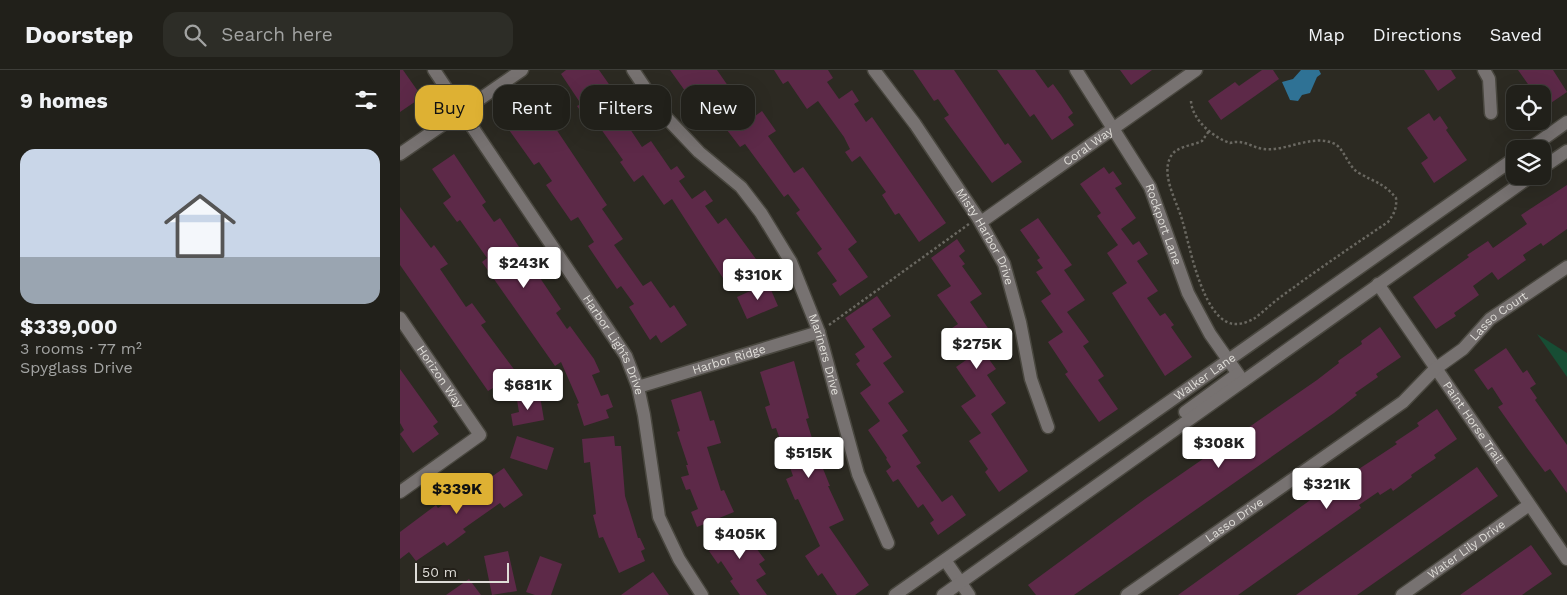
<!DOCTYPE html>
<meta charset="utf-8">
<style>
body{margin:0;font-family:"Work Sans",sans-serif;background:#2d2d27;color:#f1f3f6;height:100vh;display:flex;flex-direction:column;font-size:19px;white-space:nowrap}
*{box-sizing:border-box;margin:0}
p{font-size:16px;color:#a2a3a2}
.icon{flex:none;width:28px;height:28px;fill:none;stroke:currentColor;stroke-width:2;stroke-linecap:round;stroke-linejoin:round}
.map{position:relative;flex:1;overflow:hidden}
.panel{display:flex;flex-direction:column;background:#21201a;width:400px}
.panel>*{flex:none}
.hud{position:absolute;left:15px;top:15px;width:475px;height:45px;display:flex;gap:10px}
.tools{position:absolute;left:1106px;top:15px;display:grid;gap:10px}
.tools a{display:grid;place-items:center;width:45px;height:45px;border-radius:10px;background:#21201a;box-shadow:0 5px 20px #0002,0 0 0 1px #3e3e39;font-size:25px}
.scale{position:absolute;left:15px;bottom:12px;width:94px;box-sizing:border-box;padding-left:5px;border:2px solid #dfddd8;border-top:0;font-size:14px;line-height:18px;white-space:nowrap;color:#dfddd8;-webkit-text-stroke:4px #232019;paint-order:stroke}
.price{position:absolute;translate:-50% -42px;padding:0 11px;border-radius:5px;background:#fff;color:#222;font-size:16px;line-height:32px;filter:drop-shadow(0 1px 2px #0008)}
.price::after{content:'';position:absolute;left:50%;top:30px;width:15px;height:11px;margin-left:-8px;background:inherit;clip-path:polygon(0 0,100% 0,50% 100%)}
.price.selected{background:#deb133;color:#111}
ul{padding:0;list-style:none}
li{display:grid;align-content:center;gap:10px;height:265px;padding:0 20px}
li+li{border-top:1px solid #3e3e39}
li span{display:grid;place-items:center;height:155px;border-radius:15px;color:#555}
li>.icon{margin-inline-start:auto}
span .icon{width:90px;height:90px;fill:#fffc;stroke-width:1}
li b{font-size:21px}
h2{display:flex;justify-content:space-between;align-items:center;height:60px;padding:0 20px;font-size:21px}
.pill{padding:0 18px;border-radius:15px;background:#21201a;box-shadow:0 5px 20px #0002,0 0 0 1px #3e3e39;font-size:18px;line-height:45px}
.pill.selected{background:#deb133;color:#111}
header{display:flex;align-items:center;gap:30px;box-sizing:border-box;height:70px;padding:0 25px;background:#21201a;border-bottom:1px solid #3e3e39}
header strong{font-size:24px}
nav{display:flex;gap:28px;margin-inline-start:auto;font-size:18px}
.search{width:350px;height:45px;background:#2d2d27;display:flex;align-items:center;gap:12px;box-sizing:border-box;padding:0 18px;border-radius:15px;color:#a2a3a2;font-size:19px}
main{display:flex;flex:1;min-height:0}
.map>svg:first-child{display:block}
.green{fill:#174d34}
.water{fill:#2f7295}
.building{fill:#5d2948}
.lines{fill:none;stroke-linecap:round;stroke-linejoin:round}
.minor-casing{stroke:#49473f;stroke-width:15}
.path{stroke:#6a6861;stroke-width:2.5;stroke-dasharray:2.5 2.5;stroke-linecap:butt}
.minor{stroke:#777271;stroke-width:12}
.labels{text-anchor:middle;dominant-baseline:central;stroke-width:4;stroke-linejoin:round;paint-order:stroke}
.street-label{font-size:12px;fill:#dfddd8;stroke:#232019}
</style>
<header>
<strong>Doorstep</strong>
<div class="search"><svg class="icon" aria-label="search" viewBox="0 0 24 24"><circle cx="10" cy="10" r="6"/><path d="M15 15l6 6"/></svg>Search here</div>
<nav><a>Map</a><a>Directions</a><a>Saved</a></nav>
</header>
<main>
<section class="panel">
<h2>9 homes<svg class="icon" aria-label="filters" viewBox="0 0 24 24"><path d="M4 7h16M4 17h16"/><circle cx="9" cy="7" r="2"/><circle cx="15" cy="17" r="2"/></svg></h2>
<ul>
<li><span style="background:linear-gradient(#c9d6e8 70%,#9aa5b1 0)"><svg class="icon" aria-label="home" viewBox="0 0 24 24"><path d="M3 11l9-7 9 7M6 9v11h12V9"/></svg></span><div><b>$339,000</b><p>3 rooms · 77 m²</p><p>Spyglass Drive</p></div></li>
</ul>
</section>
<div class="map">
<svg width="1167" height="525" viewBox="0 0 1167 525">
<rect width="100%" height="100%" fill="#2c2a22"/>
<path class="green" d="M1137,264L1167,283V307Z"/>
<path class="water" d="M901,0H919L921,4L917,7L910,23L902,25L898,31L890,30L882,12L893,9Z"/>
<path class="building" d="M0,0H3L22,27L0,42Z
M166,0H199L237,54L230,59L242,77L251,71L271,100L277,96L285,107L279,111L292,129L305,120L313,131L305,136L318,154L326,148L361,196L330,219L272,129L264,135L243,105L234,112L220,92L223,90L196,52L191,56L177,36L181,34L161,4Z
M270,0H317L351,49L362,41L376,61L368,66L394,103L403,97L457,172L448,179L468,207L440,226L432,214L437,211L417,183L422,179L396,143L400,140L388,124L384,127L345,74L340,77L317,47L311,51L293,22L288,25Z
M374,0H428L433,8L427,12L439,29L452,20L459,31L454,34L466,52L472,47L546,153L519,172L499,143L495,145L482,125L486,122L460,86L452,92L445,82L450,79L444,67L418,31L407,39L388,11L383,14Z
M513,0H554L605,75L608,73L622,92L592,113L544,48L549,45L538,29L534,31Z
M597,0H635L648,18L653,14L661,25L673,43L668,47L674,55L652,70L634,44L630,47Z
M720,0H752L731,15Z
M862,0H873L879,9L821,50L808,31L835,12L839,16Z
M1024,0H1051L1056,8L1038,21Z
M1118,0H1153L1167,22L1142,39V24H1135Z
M126,27L147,57L152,53L207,135L202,139L223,169L214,175L243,216L251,211L270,238L274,235L287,255L261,273L256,265L250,270L229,237L234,234L221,216L217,219L188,176L194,172L189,164L178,147L171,151L146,115L152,111L139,92L134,95L99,46Z
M1029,43L1034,51L1040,46L1048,58L1046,60L1067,90L1034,113L1021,93L1028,88L1007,58Z
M54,84L86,132L82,135L94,152L100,148L127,189L123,192L134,207L138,205L161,239L156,243L167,259L170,256L194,289L200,302L192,305L201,326L208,324L213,337L206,340L209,348L184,356L177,334L179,333L161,292L155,296L82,192L87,188L60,150L57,152L43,133L51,127L32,99Z
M704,97L709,104L713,101L722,114L715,118L736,148L721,159L733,175L739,171L748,184L737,191L758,221L747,228L760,246L765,243L774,255L771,257L792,287L765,306L712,223L727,213L707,183L718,175L697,146L701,143L680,114Z
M1167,115V159L1143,176L1141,173L1123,185L1126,190L1098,210L1092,202L1073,216L1079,225L1054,243L1056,246L1036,259L1013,227L1069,187L1067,185L1088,171L1093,178L1127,154L1121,145Z
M0,137L31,178L34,175L48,194L40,199L66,237L72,233L86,252L81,255L122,310L101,324H97L93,318L88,321L0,195Z
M638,148L672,195L664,200L685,230L667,242L689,272L683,276L704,306L698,310L718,339L699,352L665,304L668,302L648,272L663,262L641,231L651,224L636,202L643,198L637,190L640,188L620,160Z
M557,169L565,181L559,186L565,194L562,196L582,224L570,232L590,261L576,271L596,299L587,305L606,333L591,344L628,401L599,422L585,402L588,399L569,371L581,363L561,336L576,326L556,297L569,288L549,260L558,254L537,225L551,216L531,188Z
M368,213L378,236L347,249L337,227Z
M477,226L491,246L472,259L492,287L483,293L504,322L488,333L508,361L502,365L521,393L516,396L542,432L552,425L566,445L538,465L530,453L534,450L523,434L518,438L498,409L493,412L486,401L491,397L486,389L487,388L468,360L480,351L460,323L471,315L456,294L460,291L455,284L465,277L445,248Z
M980,257L1001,287L976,304L978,307L955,323L957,325L934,343L674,525H636L628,515L745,429L917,310L939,293L938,291L962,274L961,271Z
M1106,278L1123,303L1127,300L1136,314L1130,318L1137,328L1135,330L1167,375V423L1150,399L1145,402L1127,378L1098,337L1103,334L1092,317L1088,320L1074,300Z
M394,291L409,348L406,349L417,384L430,416H428L444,450L429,457L469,515L455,525H437L422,503L418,506L405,486L420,476L398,429L395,430L386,409L393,406L376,358L372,359L365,337L370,335L360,302Z
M0,299L38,352L33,356L39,364L13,383L0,364L4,360L0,353Z
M301,321L310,351L314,350L321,373L307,377L321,421L324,420L334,442L297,457L291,442L298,439L290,419L286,420L281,407L289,405L286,395H288L277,362L280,361L271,330Z
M140,326L144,350L113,356L111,344L119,342L117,330Z
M1037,339L1057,369L1034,385L1036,388L1011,405L1012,407L993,421L991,418L980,425L978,422L959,435L961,438L838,525H778L941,408L942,410L997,374L995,372L1019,356L1017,353Z
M117,366L154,378L147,400L110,388Z
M214,366L215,376H221L225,426L238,468H240L245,479L241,481L245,491L219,503L203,467L199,468L193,445L196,444L190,392L184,393L182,369Z
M1077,397L1098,426L957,525H896Z
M104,398L123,425L104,438L100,433L63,459L66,462L47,476L44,472L16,491L9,482L0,489V462L36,435L38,438L74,413L77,417Z
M337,452L365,490L359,494L366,504L356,510L367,525H340L330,511L333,509L321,491L318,494L309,481L315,477L310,470Z
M1131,475L1152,504L1122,525H1060Z
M108,481L117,521L92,525L84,486Z
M140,486L162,494L151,525H135L126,522Z
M253,502L269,525H221L246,507Z
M69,509L81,525H46Z"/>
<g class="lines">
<defs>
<g id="minor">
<path id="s1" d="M34,0L226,286L238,317L244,345L259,447L279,489L302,525"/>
<path id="s2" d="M233,0L262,43L299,82L341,117L361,143L391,192L419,262L458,404L488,473"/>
<path id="s3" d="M474,0L515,54L578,148L604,194L620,252L631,309L648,357"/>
<path id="s4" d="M676,0L750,117L788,223L810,264L843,311"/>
<path d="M1084,0L1089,9L1091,43"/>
<path d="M1129,79L1167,52"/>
<path d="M0,84L122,0"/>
<path d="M1142,98L1167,81"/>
<path id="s5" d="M581,152L796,0"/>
<path id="s6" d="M978,214L1167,489"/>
<path id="s7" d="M0,248L80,365L0,422"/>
<path id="s8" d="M238,317L419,262"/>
<path d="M785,342L837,304"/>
<path d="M545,490L569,525"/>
<path id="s9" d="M495,525L1115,88"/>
<path d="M543,525L1131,106"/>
<path id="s10" d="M727,525L1003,332L1035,299L1063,279L1090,249L1167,197"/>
<path id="s11" d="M1002,525L1129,435"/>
</g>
</defs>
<use href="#minor" class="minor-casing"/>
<path class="path" d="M791,31C792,50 814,68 830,73C843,69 851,77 863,79C886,82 913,63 935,74C945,80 948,97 959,103C974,112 984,113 996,128C997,138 994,144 988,152C951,177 914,202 878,229C870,235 863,242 855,248C850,251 843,254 837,254C804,256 790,177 783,153C778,133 761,107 770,88C775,76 792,76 802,71L809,61
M429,255L569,154"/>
<use href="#minor" class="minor"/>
</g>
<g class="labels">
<g class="street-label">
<text stroke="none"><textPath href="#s5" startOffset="131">Coral Way</textPath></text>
<text stroke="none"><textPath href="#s4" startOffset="178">Rockport Lane</textPath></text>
<text stroke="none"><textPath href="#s3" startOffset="201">Misty Harbor Drive</textPath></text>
<text stroke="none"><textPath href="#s10" startOffset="466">Lasso Court</textPath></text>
<text stroke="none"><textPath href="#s1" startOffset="329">Harbor Lights Drive</textPath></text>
<text stroke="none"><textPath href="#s2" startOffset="349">Mariners Drive</textPath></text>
<text stroke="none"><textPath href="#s8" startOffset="95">Harbor Ridge</textPath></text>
<text stroke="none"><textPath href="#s7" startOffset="71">Horizon Way</textPath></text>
<text stroke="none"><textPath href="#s9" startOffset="379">Walker Lane</textPath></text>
<text stroke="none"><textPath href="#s6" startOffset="168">Paint Horse Trail</textPath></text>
<text stroke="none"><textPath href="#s10" startOffset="131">Lasso Drive</textPath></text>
<text stroke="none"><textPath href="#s11" startOffset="79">Water Lily Drive</textPath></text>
</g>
</g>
</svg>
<div class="tools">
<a><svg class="icon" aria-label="locate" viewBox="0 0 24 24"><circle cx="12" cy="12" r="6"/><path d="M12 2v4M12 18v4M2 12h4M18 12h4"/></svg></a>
<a><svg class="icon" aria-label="layers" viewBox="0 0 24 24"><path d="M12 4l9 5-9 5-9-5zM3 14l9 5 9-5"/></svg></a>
</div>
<div class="scale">50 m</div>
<b class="price" style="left:124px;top:219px">$243K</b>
<b class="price" style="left:358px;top:231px">$310K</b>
<b class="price" style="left:577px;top:300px">$275K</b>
<b class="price" style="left:128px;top:341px">$681K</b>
<b class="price" style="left:819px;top:399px">$308K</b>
<b class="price" style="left:409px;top:409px">$515K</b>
<b class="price" style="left:927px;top:440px">$321K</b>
<b class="price selected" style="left:57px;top:445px">$339K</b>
<b class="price" style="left:340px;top:490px">$405K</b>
<div class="hud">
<a class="pill selected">Buy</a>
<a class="pill">Rent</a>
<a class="pill">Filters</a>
<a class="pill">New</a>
</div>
</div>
</main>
